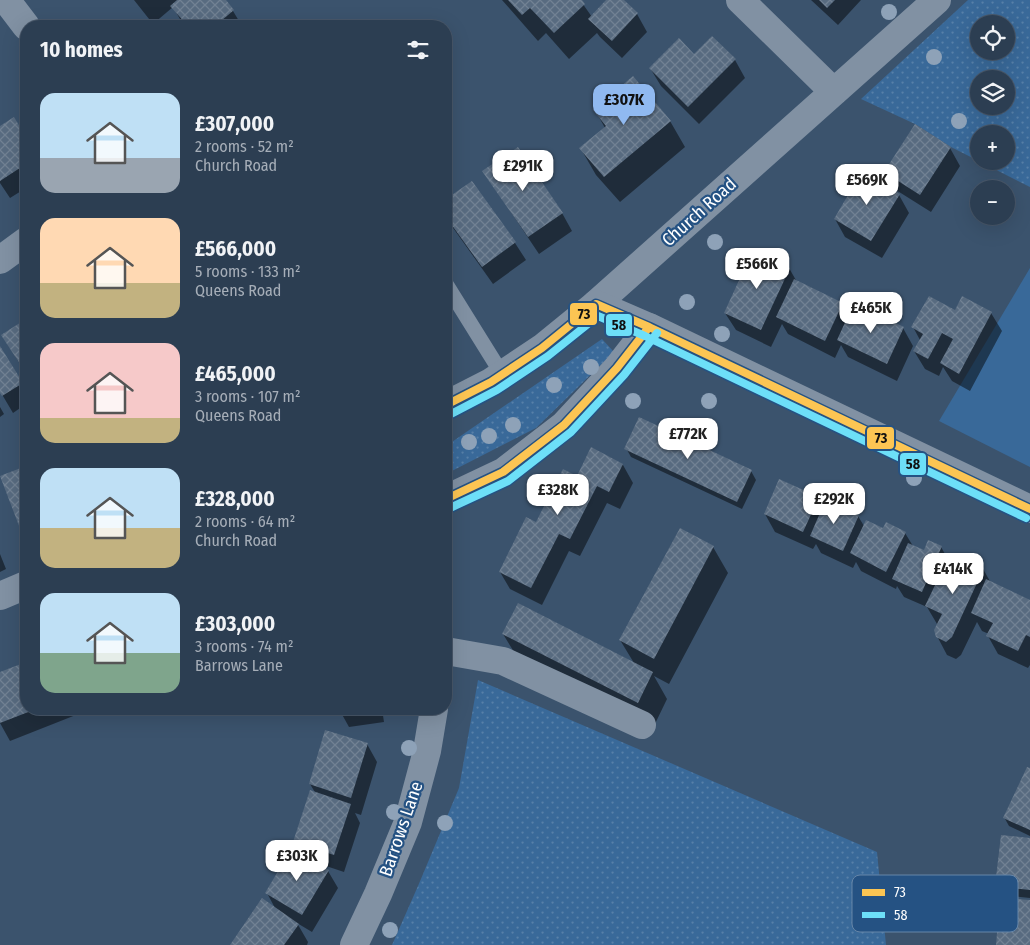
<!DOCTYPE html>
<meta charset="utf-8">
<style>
body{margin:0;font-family:"Fira Sans Condensed",sans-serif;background:#344559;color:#f1f3f6;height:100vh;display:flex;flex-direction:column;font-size:19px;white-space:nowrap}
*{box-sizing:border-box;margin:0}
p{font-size:16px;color:#a6aeb8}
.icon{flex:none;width:28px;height:28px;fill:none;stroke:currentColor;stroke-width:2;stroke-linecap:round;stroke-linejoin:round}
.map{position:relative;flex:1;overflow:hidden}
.sheet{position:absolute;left:20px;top:20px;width:432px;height:695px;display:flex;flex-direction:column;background:#2c3e52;border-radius:20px;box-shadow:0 5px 20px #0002,0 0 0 1px #485769}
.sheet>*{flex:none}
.buttons{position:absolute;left:970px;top:15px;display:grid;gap:10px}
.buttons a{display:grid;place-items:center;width:45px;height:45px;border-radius:50%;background:#2c3e52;box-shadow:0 5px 20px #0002,0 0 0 1px #485769;font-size:25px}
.price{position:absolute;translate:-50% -42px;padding:0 11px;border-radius:10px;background:#fff;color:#222;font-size:16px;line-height:32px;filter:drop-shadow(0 1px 2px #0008)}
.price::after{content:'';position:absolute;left:50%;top:30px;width:15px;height:11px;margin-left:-8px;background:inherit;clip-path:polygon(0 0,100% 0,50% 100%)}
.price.active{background:#90b9f0;color:#111}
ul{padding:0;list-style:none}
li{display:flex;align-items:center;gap:15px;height:125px;padding:0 20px}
li span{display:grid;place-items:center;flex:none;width:140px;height:100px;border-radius:15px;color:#555}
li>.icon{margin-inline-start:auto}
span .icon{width:60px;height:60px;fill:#fffc;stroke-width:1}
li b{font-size:21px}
h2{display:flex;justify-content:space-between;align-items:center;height:60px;padding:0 20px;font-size:21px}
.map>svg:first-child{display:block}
.green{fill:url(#green-dots);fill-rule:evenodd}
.pitch{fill:#396999}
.shadow{fill:#0007}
.building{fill:url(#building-cross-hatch)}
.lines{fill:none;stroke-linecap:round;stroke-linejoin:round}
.service{stroke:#8191a3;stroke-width:15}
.minor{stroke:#8191a3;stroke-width:28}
.tertiary{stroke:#8191a3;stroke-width:28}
.bus-1-casing{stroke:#255283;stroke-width:11}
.bus-2-casing{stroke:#255283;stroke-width:11}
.bus-1{stroke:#fcc553;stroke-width:8}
.bus-2{stroke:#6ddff8;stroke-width:8}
.tree{fill:#8ea2b8}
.labels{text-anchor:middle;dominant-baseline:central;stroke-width:4.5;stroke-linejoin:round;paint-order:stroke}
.street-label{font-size:18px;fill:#fff;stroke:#255283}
.key{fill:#255283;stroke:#6686a8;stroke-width:1}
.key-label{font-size:14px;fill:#fff}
.line-badge{stroke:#255283;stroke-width:2}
.pale-badge-label{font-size:14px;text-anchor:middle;font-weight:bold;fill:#111}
</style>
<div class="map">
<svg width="1030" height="945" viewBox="0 0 1030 945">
<defs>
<pattern id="green-dots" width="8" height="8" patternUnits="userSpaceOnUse" patternTransform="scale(1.25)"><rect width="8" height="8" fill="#396999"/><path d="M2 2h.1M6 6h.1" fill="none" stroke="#5780a8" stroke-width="1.8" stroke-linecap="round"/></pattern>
<pattern id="building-cross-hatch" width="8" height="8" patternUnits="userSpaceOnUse" patternTransform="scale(1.25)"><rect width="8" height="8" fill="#586b80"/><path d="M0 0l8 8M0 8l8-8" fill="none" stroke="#718193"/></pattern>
</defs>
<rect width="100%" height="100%" fill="#3b536d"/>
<path class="green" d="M968,0H1030V187L951,147L915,124L861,99ZM979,24H1006V51H979ZM979,79H1006V106H979ZM979,134H1006V161H979Z
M602,339L614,352L536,428L446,474V446Z
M478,680L877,852L886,945H392L418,886L459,788Z"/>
<path class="pitch" d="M1030,268V467L939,421Z"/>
<path class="shadow" d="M134,0H224L233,11L242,26H184L173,7L153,24Z
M502,0H580L592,17L608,0H622L637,14L647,32L622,58L600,37L597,33L569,59L546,33L538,41Z
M811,0H861L838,25Z
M694,56L735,60L745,78L699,124L661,86L650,68Z
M595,110L670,121L685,147L620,202L596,175L581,149L605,128Z
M13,119L26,139V175L23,178L26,184V188L10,198L0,183V128Z
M950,148L960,166L931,212L896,190L886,172Z
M484,172L562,213L572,231L539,254Z
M472,182L515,243L526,260L493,284L446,218V201Z
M899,195L909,213L882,258L845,237L835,219Z
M789,268L797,282L842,304L849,317L903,328L913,346L897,381L848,357L841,345L835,358L788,334L782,324L771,347L736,330L725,313Z
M962,298L991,313L1002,331L970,391L952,381L943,367L939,376L925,369L914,351L920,340L913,327L955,311Z
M26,321V374L3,336Z
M446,334L452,344L446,347Z
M0,349L26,391V404L13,413L0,391Z
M0,407L4,414L0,417Z
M626,448L751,471L756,480L742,509L631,457Z
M623,465L633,483L620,509L607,503L580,556L569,551L542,605L510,589L500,572L578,477Z
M26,468V538L1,477Z
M818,498L824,508L858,516L864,526L905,533L913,546L925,551L941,547L949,561L966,569H983L991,583L1030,602V665L1028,668L998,654L988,636L989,634L982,631L977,622L961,655L956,659L947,655L937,636V624L927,607L904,597L897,586L896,589L861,571L856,562L853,568L821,553L816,544L813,549L775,532L765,514Z
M680,529L713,547L728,573L669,684L654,676L667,699L653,728L519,660L503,634L634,663L620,640Z
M0,554L6,569L0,572Z
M26,663V709H91L10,741L0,723V673Z
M339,709H382L384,722L349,727Z
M367,744L377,762L361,815L355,813L360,823L344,872L317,863L328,871L338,888L312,932L297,923L308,942L307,945H231L276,910L267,893L303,856L295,842L316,794L310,784Z
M1030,769V836L1009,826L1004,817Z
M1002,836L1030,840V898L1001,895L996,886Z"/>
<path class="building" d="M177,0H226L234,10L215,26H188L170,6Z
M508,0H582L585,4L554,33L530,8L522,15Z
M606,0H624L638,13L612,41L588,19Z
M819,0H835L827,8Z
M712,36L736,59L688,107L649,68L679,38L694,54Z
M633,76L671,121L604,177L579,148L606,126L593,110Z
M26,107V121L20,113Z
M14,117L26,137V164L0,181V126Z
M915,124L951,147L920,195L884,172Z
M518,147L563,213L528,237L482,171Z
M862,171L900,194L871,241L834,219Z
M472,181L516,242L482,267L446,217V199Z
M753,250L790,268L761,330L724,313Z
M794,279L843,303L825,341L776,317Z
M929,296L955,310L962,296L992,312L959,374L940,363L953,339L942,333L928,359L913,351L923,334L911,327Z
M854,303L904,327L887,364L837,340Z
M26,319V373L1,335Z
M0,346L23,383L2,396L0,393Z
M639,417L752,470L737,502L624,449Z
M591,447L623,464L609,492L597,486L570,539L559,534L531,588L499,572L526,517L536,522L563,469L577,476Z
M26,466V529L21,531L0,476Z
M779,479L819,497L803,532L764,514Z
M826,499L859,515L843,551L810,536Z
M866,520L883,528L886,522L906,532L886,572L850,553Z
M680,528L714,546L654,659L619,640Z
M928,540L942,546L922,592L892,579L908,543L924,550Z
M948,558L965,567L968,560L984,568L952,637L946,642L936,637L934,630L942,614L925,606Z
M986,579L1030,600V637L1026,635L1018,651L986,636L993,623L971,613Z
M518,603L653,672L638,703L502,634Z
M26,662V709H36L0,723V672Z
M325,730L368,743L351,798L309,784Z
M1027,767L1030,768V830L1003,818Z
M310,790L351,804L334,855L293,842Z
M1001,835L1030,838V890L995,886Z
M292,848L329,870L302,915L265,893Z
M262,898L299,924L284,945H230Z
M1000,898L1030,900V945H996Z"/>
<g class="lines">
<path class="service" d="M446,284L502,374"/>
<path class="minor" d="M740,0L834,92
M10,5L26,26
M0,260L26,241
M596,304L937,0
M446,499L503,472L564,425L617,368L649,327
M446,651L503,661L642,725"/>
<path class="tertiary" d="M446,405L491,382L542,348L596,304L649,327L1030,509
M0,596L26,585
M354,945L378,894L408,822L427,751L434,709"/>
<defs>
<path id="bus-1" d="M446,405L491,382L542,348L596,304L649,327L1030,509
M446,499L503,472L564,425L617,368L649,327"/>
<path id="bus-2" d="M451,414L497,390L548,356L598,316L645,336L1026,518
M450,508L508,481L571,432L624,375L657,333"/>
</defs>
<use href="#bus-1" class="bus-1-casing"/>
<use href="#bus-2" class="bus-2-casing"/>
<use href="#bus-1" class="bus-1"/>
<use href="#bus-2" class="bus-2"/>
</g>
<g class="tree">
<circle cx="889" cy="12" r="8"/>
<circle cx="934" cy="57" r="8"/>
<circle cx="959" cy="121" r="8"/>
<circle cx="715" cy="242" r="8"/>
<circle cx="687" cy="302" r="8"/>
<circle cx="722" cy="334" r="8"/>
<circle cx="591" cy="367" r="8"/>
<circle cx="554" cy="385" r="8"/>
<circle cx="633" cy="401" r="8"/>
<circle cx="709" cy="401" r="8"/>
<circle cx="513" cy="425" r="8"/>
<circle cx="489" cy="436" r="8"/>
<circle cx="469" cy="442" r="8"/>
<circle cx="914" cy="478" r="8"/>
<circle cx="409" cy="748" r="8"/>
<circle cx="394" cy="812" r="8"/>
<circle cx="445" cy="823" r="8"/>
<circle cx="390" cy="930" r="8"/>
</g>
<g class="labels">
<g class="street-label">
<text transform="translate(699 212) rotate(-42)">Church Road</text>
<text transform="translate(401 829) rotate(-71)">Barrows Lane</text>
</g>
</g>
<rect x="852" y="875" width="166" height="57" rx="8" class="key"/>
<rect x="862" y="889" width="23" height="7" fill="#fcc553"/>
<rect x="862" y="912" width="23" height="6" fill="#6ddff8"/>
<g class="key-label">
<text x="894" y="897">73</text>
<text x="894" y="920">58</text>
</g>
<g class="line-badge">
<rect x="569" y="302" width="29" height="24" rx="5" fill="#fcc553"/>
<rect x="605" y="313" width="28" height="24" rx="5" fill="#6ddff8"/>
<rect x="866" y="426" width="29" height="24" rx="5" fill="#fcc553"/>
<rect x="899" y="452" width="28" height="24" rx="5" fill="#6ddff8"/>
</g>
<g class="pale-badge-label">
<text x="584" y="319">73</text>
<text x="619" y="330">58</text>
<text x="881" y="443">73</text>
<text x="913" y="469">58</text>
</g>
</svg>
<div class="buttons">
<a><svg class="icon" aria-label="locate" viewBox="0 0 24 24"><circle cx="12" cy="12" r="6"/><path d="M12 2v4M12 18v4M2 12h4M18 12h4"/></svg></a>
<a><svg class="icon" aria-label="layers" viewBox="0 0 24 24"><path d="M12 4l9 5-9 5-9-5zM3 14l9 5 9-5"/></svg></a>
<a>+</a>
<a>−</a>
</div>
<b class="price active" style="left:624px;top:126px">£307K</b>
<b class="price" style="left:523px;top:192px">£291K</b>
<b class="price" style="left:867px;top:206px">£569K</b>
<b class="price" style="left:757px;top:290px">£566K</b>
<b class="price" style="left:871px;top:334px">£465K</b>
<b class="price" style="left:688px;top:460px">£772K</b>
<b class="price" style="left:558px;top:516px">£328K</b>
<b class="price" style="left:834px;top:525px">£292K</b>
<b class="price" style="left:953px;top:595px">£414K</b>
<b class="price" style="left:297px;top:882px">£303K</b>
<section class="sheet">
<h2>10 homes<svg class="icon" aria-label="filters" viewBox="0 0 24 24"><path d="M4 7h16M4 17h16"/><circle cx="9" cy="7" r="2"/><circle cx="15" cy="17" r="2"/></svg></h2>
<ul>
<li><span style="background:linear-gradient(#bfe0f5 65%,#9aa5b1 0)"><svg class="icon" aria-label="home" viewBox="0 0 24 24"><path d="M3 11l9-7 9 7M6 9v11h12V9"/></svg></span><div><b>£307,000</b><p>2 rooms · 52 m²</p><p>Church Road</p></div></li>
<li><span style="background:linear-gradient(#ffd9b3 65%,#c2b280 0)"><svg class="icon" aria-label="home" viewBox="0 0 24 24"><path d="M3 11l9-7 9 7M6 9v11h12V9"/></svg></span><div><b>£566,000</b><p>5 rooms · 133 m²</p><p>Queens Road</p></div></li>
<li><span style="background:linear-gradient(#f6c9c9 75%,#c2b280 0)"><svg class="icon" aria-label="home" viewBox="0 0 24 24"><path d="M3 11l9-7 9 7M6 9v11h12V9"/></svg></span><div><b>£465,000</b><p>3 rooms · 107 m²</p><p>Queens Road</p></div></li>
<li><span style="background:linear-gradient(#bfe0f5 60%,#c2b280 0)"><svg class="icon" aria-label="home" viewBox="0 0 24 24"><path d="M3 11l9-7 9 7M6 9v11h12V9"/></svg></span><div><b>£328,000</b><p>2 rooms · 64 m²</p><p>Church Road</p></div></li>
<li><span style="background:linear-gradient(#bfe0f5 60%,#7fa58c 0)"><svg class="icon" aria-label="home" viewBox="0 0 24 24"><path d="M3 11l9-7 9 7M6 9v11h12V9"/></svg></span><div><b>£303,000</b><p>3 rooms · 74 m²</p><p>Barrows Lane</p></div></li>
</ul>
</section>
</div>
